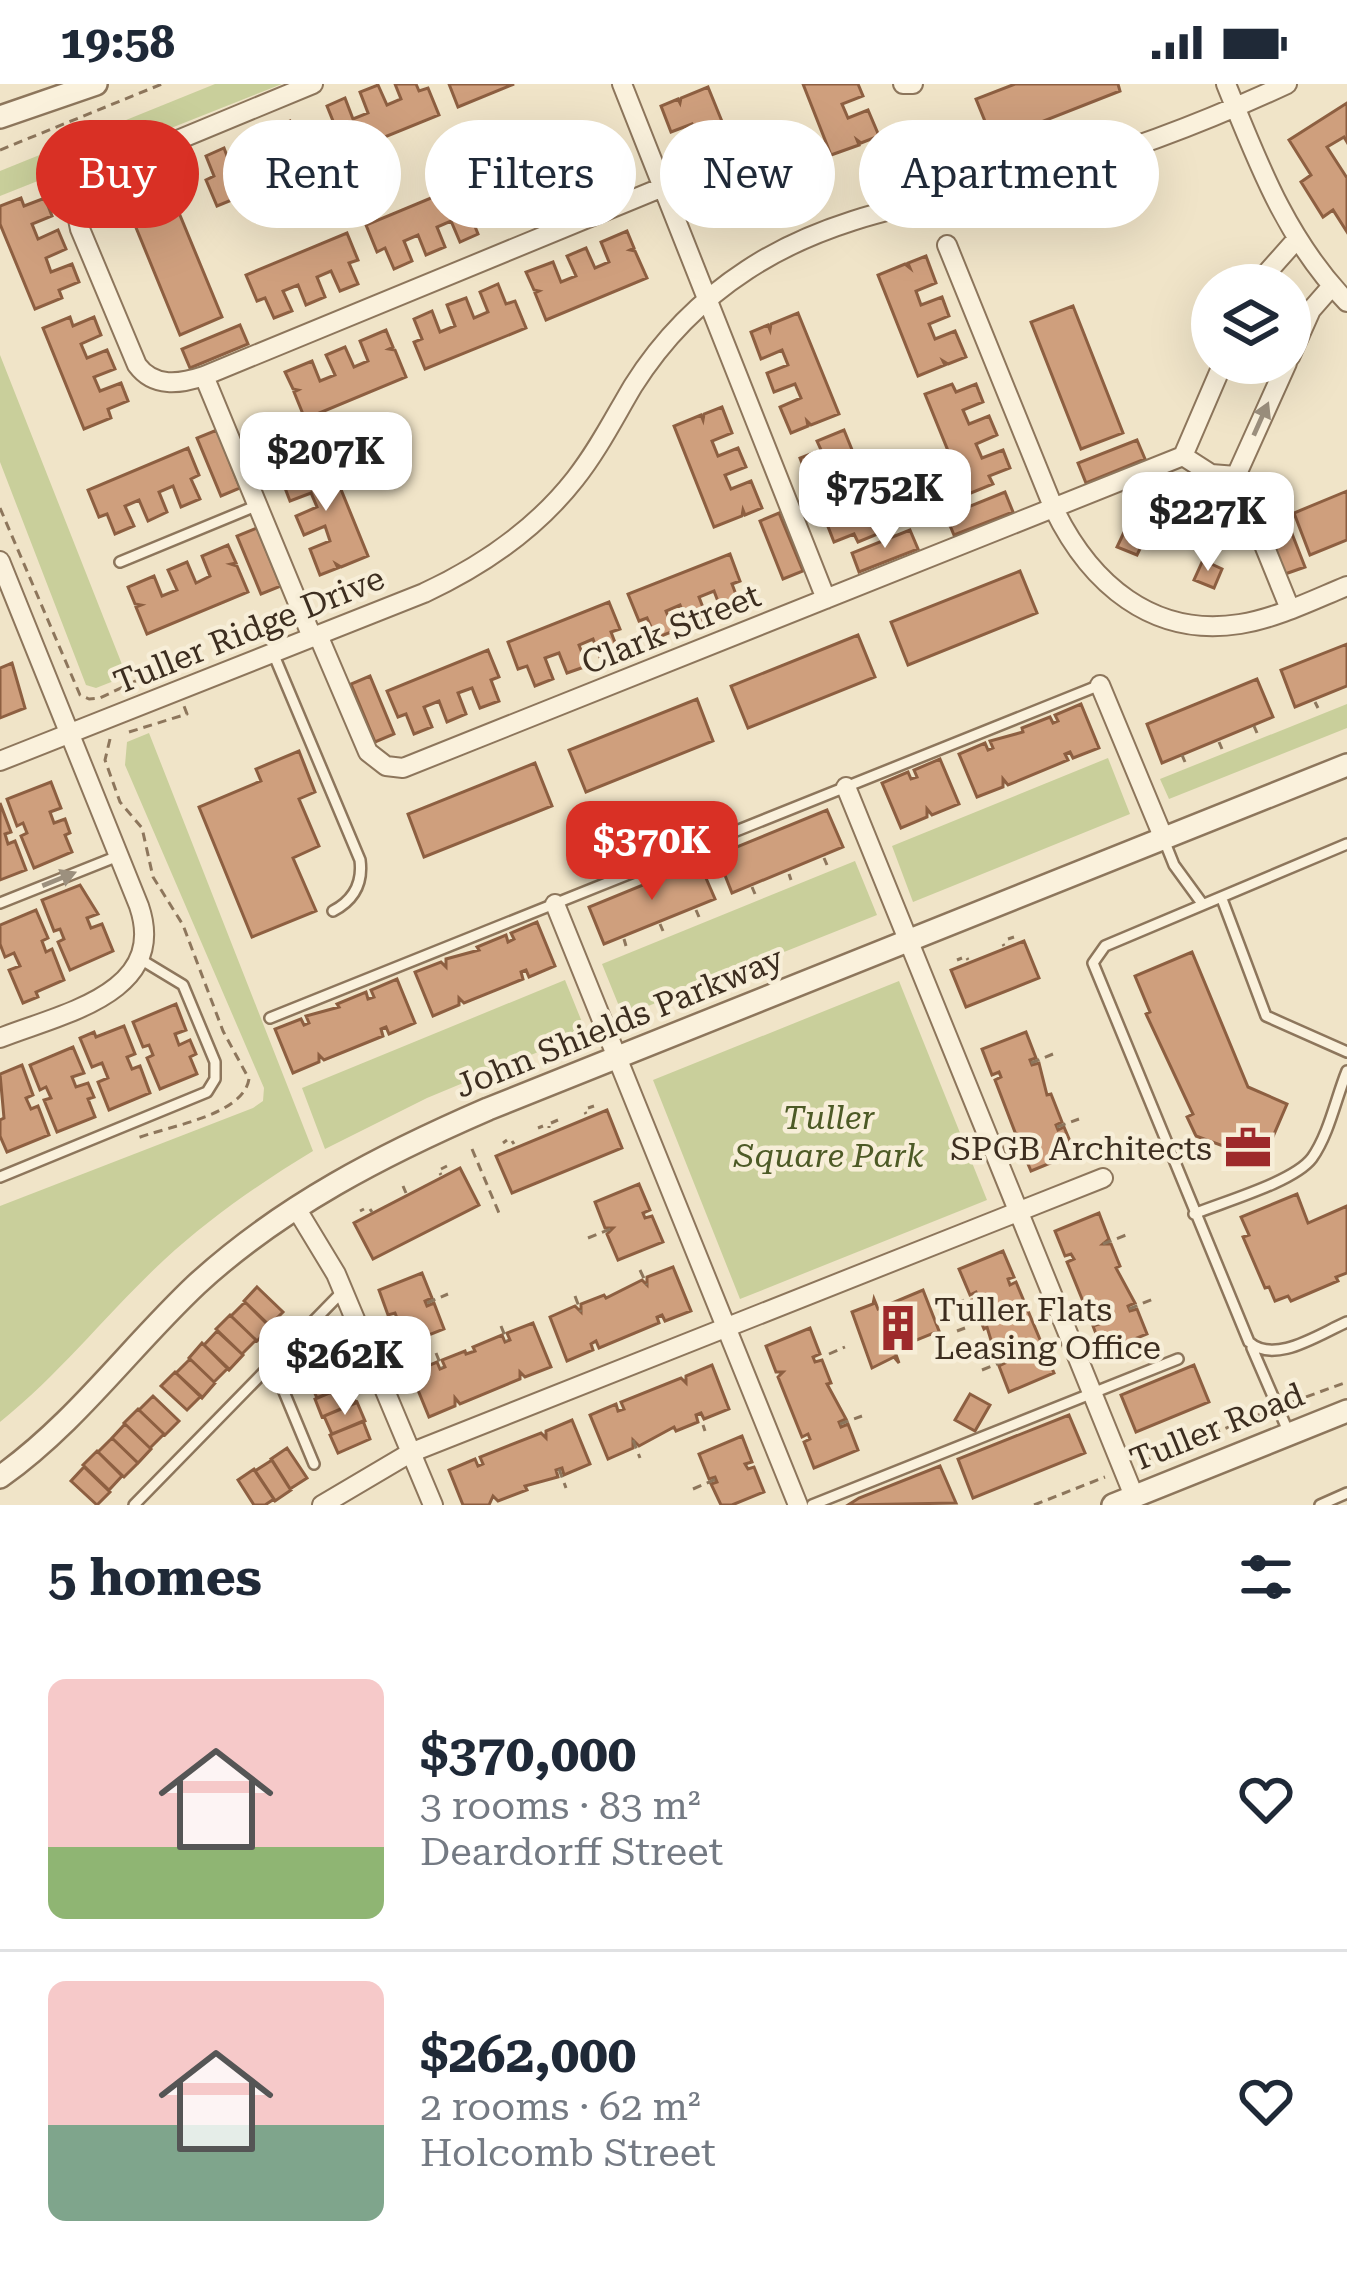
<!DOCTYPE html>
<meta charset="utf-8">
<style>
body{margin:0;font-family:"Roboto Serif",serif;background:#f6f6f7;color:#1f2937;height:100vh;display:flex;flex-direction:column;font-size:45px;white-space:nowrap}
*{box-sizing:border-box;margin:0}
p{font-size:39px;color:#747a83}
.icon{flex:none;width:66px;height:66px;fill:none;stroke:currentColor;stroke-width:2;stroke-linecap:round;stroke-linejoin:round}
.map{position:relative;height:1421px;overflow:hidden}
.panel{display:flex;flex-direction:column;background:#fff;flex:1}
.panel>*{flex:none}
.guide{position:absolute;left:36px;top:36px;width:1275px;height:108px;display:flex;gap:24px}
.tools{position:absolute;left:1191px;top:180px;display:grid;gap:24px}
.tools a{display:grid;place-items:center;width:120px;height:120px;border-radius:50%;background:#fff;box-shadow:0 12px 48px #0002;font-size:60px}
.price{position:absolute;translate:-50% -102px;padding:0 27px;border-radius:24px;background:#fff;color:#222;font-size:39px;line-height:78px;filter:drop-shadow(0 3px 6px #0008)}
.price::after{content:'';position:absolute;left:50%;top:72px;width:36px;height:27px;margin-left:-18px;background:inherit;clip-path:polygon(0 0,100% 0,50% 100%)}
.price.current{background:#d93025;color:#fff}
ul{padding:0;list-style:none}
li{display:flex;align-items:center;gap:36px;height:300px;padding:0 48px}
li+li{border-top:3px solid #e0e1e3}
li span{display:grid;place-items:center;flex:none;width:336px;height:240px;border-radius:18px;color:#555}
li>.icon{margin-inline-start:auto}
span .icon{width:144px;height:144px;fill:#fffc;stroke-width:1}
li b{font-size:51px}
h2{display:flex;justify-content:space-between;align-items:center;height:144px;padding:0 48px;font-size:51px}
.tag{padding:0 42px;border-radius:54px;background:#fff;box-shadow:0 12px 48px #0002;font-size:42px;line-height:108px}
.tag.current{background:#d93025;color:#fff}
.status{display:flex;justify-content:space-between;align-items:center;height:84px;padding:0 60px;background:#fff;direction:ltr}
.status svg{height:33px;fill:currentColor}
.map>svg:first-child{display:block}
.green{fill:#c9cf9b}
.building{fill:#cf9f7d;stroke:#8d5f41;stroke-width:3}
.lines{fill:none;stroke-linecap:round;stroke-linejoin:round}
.service-casing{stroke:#8d765c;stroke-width:14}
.minor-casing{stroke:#8d765c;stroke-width:22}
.tertiary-casing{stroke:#8d765c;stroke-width:26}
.path{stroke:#8d765c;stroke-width:3;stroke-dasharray:9 6;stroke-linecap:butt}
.service{stroke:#faf1dc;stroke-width:9}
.minor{stroke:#faf1dc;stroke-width:18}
.tertiary{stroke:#faf1dc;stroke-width:21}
.oneway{fill:#9c907e}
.labels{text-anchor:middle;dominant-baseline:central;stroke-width:9;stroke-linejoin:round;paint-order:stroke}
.street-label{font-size:33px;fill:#3d2e20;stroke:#f7eed8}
.park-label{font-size:33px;font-style:italic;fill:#4d5a26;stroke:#f7eed8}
.poi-label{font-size:33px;fill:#3d2e20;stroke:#f7eed8;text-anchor:end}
</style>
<div class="status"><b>19:58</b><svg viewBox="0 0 49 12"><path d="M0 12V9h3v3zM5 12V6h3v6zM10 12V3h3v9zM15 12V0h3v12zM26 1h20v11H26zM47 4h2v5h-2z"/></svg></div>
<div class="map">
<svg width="1347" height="1421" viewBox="0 0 1347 1421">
<rect width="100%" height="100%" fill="#f0e4c8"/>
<path class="green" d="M215,0H282L0,112V87Z
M0,271L125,588L119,595L96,604L86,601L0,378Z
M1347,620V644L1169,715L1160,695Z
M149,649L313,1067C260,1099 210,1134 164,1176C108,1228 61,1289 0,1338V1122L253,1024L263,1017L264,1004L125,681L127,658Z
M1108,674L1130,730L913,818L892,762Z
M855,777L877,831L623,932L602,880Z
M565,896L586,948L427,1014L325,1065L302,1004Z
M899,897L987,1116L740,1215L653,996Z"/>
<path class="building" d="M395,0H416L419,7L428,4L439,31L338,72L327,45L335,42L327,22L345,14L353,35L368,29L360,8L378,1L387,21L401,15Z
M449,0H514L458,23Z
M803,0H858L863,12L842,20L848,34L868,26L879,52L861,59L857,56L859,61L831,71Z
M1015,0H1118L1120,7L993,57L976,15Z
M708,3L749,104L722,115L717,111L719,116L701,123L690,96L711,88L705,74L685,82L677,63L698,55L692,40L671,48L661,22L678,15L680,19L681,14Z
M1347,19V58L1344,53L1327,63L1347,94V148L1333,126L1323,133L1301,98L1311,91L1289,56Z
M290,37L298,57L307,54L318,81L217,122L206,96L214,92L206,72L224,64L232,85L247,79L238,58L257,50L266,71L280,65L272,45Z
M587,50L598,77L595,82L599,80L606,97L580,108L572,88L557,94L566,114L546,122L538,102L524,108L532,128L506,139L499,122L502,117L497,119L486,92Z
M170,71L178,90L120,114L112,95Z
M467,99L478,126L470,130L478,150L460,158L451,137L437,143L445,163L426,171L418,151L404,157L412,177L394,185L385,164L377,168L366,141Z
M170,107L222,233L180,251L128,124Z
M21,114L24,122L45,114L52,132L32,140L38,155L58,146L66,165L46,174L51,188L72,180L79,198L59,206L62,214L35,225L0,140V122Z
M627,147L634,164L630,166L635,167L647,194L546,236L535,209L539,207L534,206L526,188L553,178L561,198L576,192L567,172L586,164L595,184L609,178L601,158Z
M347,149L358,176L349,179L358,200L340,207L331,187L317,193L325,213L306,221L298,201L283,207L292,227L274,234L265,214L257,217L246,191Z
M926,172L936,199L916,207L921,221L942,213L949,232L929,240L935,255L955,247L966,273L948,280L943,277L945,281L918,292L878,191L905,180L910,184L908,179Z
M498,200L506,220L515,217L526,244L425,285L414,258L422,255L414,235L432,227L440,248L455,242L447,221L466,214L474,234L488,228L480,208Z
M1073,222L1123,349L1081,365L1031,238Z
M798,229L839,330L811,341L807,337L808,342L791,349L780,323L801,314L795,300L774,308L767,289L788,281L782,266L761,275L751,248L768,241L770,246L771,240Z
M70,233L73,242L94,233L101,251L81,260L87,274L107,266L115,285L94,293L100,307L121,299L128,317L108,325L111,334L84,345L43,244Z
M240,241L248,260L190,284L182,265Z
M386,246L393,263L389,265L395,266L406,293L305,335L294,308L298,306L293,305L285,288L312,277L320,297L335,291L326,271L345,263L354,283L368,277L360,257Z
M952,300L956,308L976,300L983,318L963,326L969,340L989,332L997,351L976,360L982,374L1003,366L1010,384L989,392L993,400L966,411L925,310Z
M722,323L732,349L712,357L718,372L738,364L746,383L725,391L731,405L751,397L762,424L745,431L743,426L742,432L714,443L674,342L701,331L703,336L704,330Z
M217,346L240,404L221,412L197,354Z
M844,346L885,447L858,458L854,450L834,458L827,440L847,432L841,417L821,425L813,406L834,398L828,384L807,392L800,374L821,366L817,357Z
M1137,356L1145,375L1086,399L1078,379Z
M188,364L199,391L191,395L200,415L181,423L173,402L159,408L167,428L148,437L139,416L125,422L134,442L115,450L107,430L99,433L88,406Z
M327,371L368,472L341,483L336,480L338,484L320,491L310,465L330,457L325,442L304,451L296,432L317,423L311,409L290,417L280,391L297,384L299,388L300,382Z
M1173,405L1187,410L1188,407L1218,424L1202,461L1188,455L1184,464L1167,456L1171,447L1157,442Z
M1347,407V456L1310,471L1294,429Z
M1005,408L1013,428L954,451L946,432Z
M1282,424L1305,483L1285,490L1262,432Z
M779,429L803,487L783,495L760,437Z
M257,444L281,502L261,510L237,452Z
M1126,444L1146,452L1137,471L1117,463Z
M910,446L918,465L859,488L852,469Z
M228,461L236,479L231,480L237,482L248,508L147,550L136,523L141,521L135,520L128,503L154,492L162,512L177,506L168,486L187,478L196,499L210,492L202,472Z
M730,470L740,497L732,500L740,521L722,528L714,507L699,513L707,534L688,541L680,521L666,527L674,547L656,554L647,534L639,537L628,510Z
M1203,476L1222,485L1214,504L1194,496Z
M1020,487L1037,529L908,581L891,538Z
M609,518L620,545L611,548L619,569L601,576L593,555L579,561L587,582L567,589L559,569L545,574L553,595L535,602L527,582L518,585L508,558Z
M858,551L875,593L748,644L731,602Z
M1347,560V602L1295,623L1281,586Z
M488,566L499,593L491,596L499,617L480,624L472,604L458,609L466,630L447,638L439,617L424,623L432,643L414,650L406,630L398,633L387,607Z
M12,579L25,624L0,634V584Z
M370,592L394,650L375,658L351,600Z
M1257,595L1273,633L1162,679L1147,640Z
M697,615L713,657L586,708L569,666Z
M1081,620L1099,664L1073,674L1070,668L1065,670L1068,676L1008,701L1003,695V703L977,713L959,670L985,659L988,666L993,664L990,657L1023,648L1022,644L1050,633L1053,639L1058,637L1055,631Z
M299,667L315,708L299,715L319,762L293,774L316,827L252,853L199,723L261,697L256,685Z
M940,675L959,720L932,731L927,725V733L901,744L882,699L908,688L911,695L917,693L914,686Z
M535,679L552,722L424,773L408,730Z
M51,698L61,724L50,728L54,739L65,735L70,749L65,751L72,768L34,784L21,752L27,749L23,739L17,742L7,715Z
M0,719L11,748L5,750L8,760L15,757L26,786L0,796Z
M827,726L843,763L732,809L717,771Z
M699,778L715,815L604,860L589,823Z
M80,801L98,830L87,834L91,844L102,840L113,867L70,886L58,858L64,855L60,845L54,847L42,816Z
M36,826L48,854L42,857L46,868L52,865L64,896L36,908L38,913L23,919L9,886L20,882L14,869L5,873L0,860V841Z
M537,838L555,882L529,893L526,886L521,888L523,895L464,919L459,914V921L433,932L415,888L441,878L446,883V875L479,866L477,863L506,851L508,858L514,855L511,849Z
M1024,857L1039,894L966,923L951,886Z
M1192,868L1248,1003L1287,1020L1263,1076L1225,1059L1223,1062L1196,1052L1187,1033L1193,1030L1191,1026L1146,930L1150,928L1135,892Z
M397,895L415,939L389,950L386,943L381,945L383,952L324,976L319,971V978L293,989L275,945L301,935L304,941L309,939L306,932L339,923L337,920L366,908L368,915L374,913L371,906Z
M176,920L186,946L175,950L179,961L190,956L196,970L190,973L197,990L160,1005L147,974L153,971L149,961L143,963L133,938Z
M124,942L135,970L127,973L132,985L140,982L150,1009L109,1026L98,998L108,994L102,979L92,983L80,954L94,948L96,953Z
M1026,948L1036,974L1030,976L1032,981L1039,979L1047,1011L1051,1010L1062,1038L1056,1041L1058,1046L1064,1043L1075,1069L1031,1087L1020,1061L1027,1058L1025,1053L1018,1056L995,996L1001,993L999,988L992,991L982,965Z
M73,963L84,989L72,993L76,1003L88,999L94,1013L88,1015L95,1033L57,1048L44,1016L51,1014L46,1003L40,1006L30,981Z
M22,981L33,1011L26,1014L31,1025L38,1022L49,1051L7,1068L0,1052V1036L4,1034L0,990Z
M607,1026L622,1064L512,1109L496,1072Z
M460,1084L479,1121L373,1175L354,1139Z
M639,1100L650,1126L643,1129L645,1134L652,1132L663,1158L618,1176L607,1150L613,1144H605L595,1118Z
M1297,1110L1308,1139L1347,1122V1189L1336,1193L1338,1197L1291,1217L1288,1212L1275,1217L1269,1203L1265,1204L1243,1153L1249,1151L1241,1133Z
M1099,1129L1109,1155L1103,1160H1111L1120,1182L1116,1184L1135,1219L1128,1222L1130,1227L1137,1225L1147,1250L1103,1268L1093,1242L1099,1240L1097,1234L1091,1237L1067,1178L1074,1175L1071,1170L1065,1172L1055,1147Z
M1003,1167L1014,1193L1008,1195L1010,1201L1016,1198L1041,1258L1034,1261L1037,1267L1043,1264L1054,1289L1009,1308L999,1282L1005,1279L1003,1274L997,1276L987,1243L984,1245L972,1216L979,1214L976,1208L970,1211L959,1185Z
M673,1183L691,1227L665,1237L662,1231L657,1233L659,1239L599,1264L596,1257L591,1260L593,1266L567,1277L550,1233L575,1222L581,1228V1220L604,1211L606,1214L642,1196L647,1201V1193Z
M422,1189L432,1214L425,1217L427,1222L434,1219L444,1245L401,1262L391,1236L397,1234L395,1229L388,1231L379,1206Z
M257,1203L283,1228L269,1242L244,1217Z
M923,1206L939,1247L894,1265L899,1279L894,1273L872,1284L852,1228L873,1220L874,1215L878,1225Z
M245,1218L271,1243L257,1257L231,1232Z
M230,1231L256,1256L242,1270L216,1245Z
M533,1239L551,1283L525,1293L520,1288V1295L460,1320L455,1314V1322L429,1333L411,1289L437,1278L440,1285L445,1283L442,1276L465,1267L466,1270L475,1267L473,1263L502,1251L505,1258L510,1256L507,1249Z
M810,1244L820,1270L813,1273L815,1278L822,1276L831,1299L827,1300L846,1335L839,1338L841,1343L848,1340L858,1366L814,1384L804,1358L810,1355L808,1350L802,1353L778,1293L783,1288H776L766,1262Z
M217,1247L243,1271L229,1286L204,1261Z
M202,1259L228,1284L214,1298L189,1274Z
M333,1265L340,1283L308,1297L300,1279Z
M190,1275L215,1299L202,1314L176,1289Z
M712,1281L729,1325L704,1335L701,1329L696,1331L698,1338L676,1347L674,1343L639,1362L633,1356V1364L608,1375L590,1331L616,1320L618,1327L624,1325L621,1318L681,1294L686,1299V1292Z
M1194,1281L1209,1318L1136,1348L1121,1311Z
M342,1282L350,1300L317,1314L309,1296Z
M175,1288L201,1312L187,1326L161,1302Z
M348,1301L356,1319L322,1333L315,1315Z
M970,1310L990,1321L975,1347L955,1336Z
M153,1312L179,1337L165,1351L139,1326Z
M357,1318L365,1337L332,1350L324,1332Z
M138,1325L164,1350L150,1364L124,1339Z
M1069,1331L1085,1369L973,1414L958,1375Z
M572,1336L590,1380L564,1391L562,1384L556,1386L558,1393L525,1402L527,1406L498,1417L493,1412L489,1421H463L449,1386L475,1375L478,1382L483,1380L480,1373L541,1349L546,1354V1347Z
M363,1337L370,1355L338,1369L330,1351Z
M125,1340L151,1365L138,1379L112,1354Z
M742,1352L752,1378L745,1380L748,1385L754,1383L764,1408L732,1421H721L711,1400L717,1398L715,1393L709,1395L699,1370Z
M112,1354L138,1379L124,1393L98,1368Z
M287,1364L307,1394L290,1405L271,1375Z
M97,1367L122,1392L109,1406L83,1381Z
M272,1376L291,1406L275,1417L255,1387Z
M940,1382L956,1419L848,1421L859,1414Z
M84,1383L110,1408L97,1421L71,1397Z
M254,1385L274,1415L265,1421H254L238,1396Z"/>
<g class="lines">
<defs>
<path id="service" d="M120,478L258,421
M273,569L360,776C363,799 354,816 333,827
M1164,756L1174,781L1201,818
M1347,760L1105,862L1093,879L1249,1258C1275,1281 1319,1250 1347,1238
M1222,815L1266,932L1347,968
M0,819L118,772
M270,934L1100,601
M0,1093L207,1008L215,995V978L183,901L140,875
M1194,1130C1223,1118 1294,1098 1312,1074C1329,1050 1336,1014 1347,987
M1252,1264L1288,1347
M272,1279L314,1380
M134,1421L343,1207
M812,1421L1178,1275
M1320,1421L1347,1409"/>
<path id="minor" d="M313,0L103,87C80,101 73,120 80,145L137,281C154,304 180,300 204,292L663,103
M622,0L826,515
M903,0H913
M1226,0C1258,79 1286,155 1347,218
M947,161L1054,425C1090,499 1152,554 1240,540C1277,534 1313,516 1347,502
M1256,201L1296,156
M1290,273L1311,226L1332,202
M204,292L312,553
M1183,372L1223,279
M1183,372L1211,390L1236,392
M1236,392L1290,525
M1236,392L1287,279
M0,477L139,822C169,910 60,930 0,954
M318,551L368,668L386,682L403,684L1183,372
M1100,601L1164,755
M0,677L424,509C482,482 535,446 575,395C598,366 614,334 633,302C662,256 701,216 747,186C839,125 945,117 1049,89C1129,67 1212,35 1287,0
M846,703L1134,1412
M555,820L798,1421
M296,1124L336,1190L433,1421
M322,1421L410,1369L1103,1094"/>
<path id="tertiary" d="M0,33L96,0
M0,1393C76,1339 130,1263 197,1200C282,1122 384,1070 488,1025L1347,681
M1113,1421L1347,1327"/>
</defs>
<use href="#service" class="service-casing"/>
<use href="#minor" class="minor-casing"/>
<use href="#tertiary" class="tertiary-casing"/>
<path class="path" d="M0,66L162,0
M0,424L80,611L89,615L100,614L167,582L171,591
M1315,618L1318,624
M1254,642L1257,649
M129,648L187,630L184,622
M110,655L105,676L120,718L142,744L153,793L183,841L223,947L249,995C243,1032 167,1042 135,1055
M1219,658L1222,665
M1182,671L1185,678
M824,774L827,781
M789,790L791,796
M752,803L755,810
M696,826L699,833
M660,840L663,847
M624,855L626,862
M1008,855L1014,853
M1003,860L1004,862
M967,874L968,876
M957,876L962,874
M1031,979L1053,970
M588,1024L594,1022
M585,1028L586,1030
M551,1039L558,1036
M549,1042V1044
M1057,1043L1079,1035
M538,1044L543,1042
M512,1057L514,1060
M503,1059L507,1056
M472,1065L499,1129
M441,1085L447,1082
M440,1089L441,1091
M403,1102L406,1109
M370,1125L372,1128
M360,1127L364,1125
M588,1154L613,1144
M1103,1160L1126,1151
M640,1186L647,1201
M575,1212L581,1228
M946,1214L952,1212
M427,1219L448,1210
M956,1220L964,1216
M1129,1225L1153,1215
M501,1242L507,1257
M957,1247L965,1244
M436,1269L442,1284
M829,1270L845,1263
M982,1286L1004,1277
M1292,1318L1347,1298
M840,1340L862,1332
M703,1341L705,1347
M633,1356L640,1374
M1142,1378L1266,1328
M559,1385L566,1404
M693,1405L716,1395
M1034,1421L1105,1393"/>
<use href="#service" class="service"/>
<use href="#minor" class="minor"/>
<use href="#tertiary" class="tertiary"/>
</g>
<defs><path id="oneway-solid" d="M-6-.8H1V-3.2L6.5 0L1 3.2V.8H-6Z" transform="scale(3)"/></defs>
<g class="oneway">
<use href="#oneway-solid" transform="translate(1261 335) rotate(-66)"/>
<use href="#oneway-solid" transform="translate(59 795) rotate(-22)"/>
</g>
<defs>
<symbol id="office-bare" viewBox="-9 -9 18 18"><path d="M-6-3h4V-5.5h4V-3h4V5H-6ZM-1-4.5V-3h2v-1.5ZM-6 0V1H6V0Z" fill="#9e2a2b" stroke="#f7eed8" stroke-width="2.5" paint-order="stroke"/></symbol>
<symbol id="building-bare" viewBox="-9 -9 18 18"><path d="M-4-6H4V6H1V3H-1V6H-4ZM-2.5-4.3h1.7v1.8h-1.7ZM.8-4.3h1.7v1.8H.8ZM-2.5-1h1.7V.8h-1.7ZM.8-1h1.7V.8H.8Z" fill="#9e2a2b" stroke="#f7eed8" stroke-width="2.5" paint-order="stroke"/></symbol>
</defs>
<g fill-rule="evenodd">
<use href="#office-bare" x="1215" y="1031" width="66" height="66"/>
<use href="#building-bare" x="865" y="1211" width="66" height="66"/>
</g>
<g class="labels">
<g class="street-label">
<text transform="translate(671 545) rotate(-22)">Clark Street</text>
<text transform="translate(249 546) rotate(-22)">Tuller Ridge Drive</text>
<text transform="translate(619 938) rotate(-22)">John Shields Parkway</text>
<text transform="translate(1217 1343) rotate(-22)">Tuller Road</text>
</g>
<g class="park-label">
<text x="829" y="1033">Tuller<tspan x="829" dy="38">Square Park</tspan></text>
</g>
<g class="poi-label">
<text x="1212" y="1064">SPGB Architects</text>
<text x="934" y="1225" text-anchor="start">Tuller Flats<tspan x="934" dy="38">Leasing Office</tspan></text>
</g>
</g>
</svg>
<div class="tools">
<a><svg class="icon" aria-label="layers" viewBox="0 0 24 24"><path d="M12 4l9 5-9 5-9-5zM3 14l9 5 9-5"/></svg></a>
</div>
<b class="price" style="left:326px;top:430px">$207K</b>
<b class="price" style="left:885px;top:467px">$752K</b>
<b class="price" style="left:1208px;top:490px">$227K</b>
<b class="price current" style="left:652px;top:819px">$370K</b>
<b class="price" style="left:345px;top:1334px">$262K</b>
<div class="guide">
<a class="tag current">Buy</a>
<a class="tag">Rent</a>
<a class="tag">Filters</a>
<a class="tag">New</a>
<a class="tag">Apartment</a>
</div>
</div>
<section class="panel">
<h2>5 homes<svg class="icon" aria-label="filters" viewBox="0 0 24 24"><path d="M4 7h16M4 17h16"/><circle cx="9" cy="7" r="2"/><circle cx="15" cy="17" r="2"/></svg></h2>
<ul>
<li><span style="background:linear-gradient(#f6c9c9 70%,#8fb573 0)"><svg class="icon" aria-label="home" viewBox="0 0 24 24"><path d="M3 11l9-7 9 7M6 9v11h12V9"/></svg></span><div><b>$370,000</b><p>3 rooms · 83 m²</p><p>Deardorff Street</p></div><svg class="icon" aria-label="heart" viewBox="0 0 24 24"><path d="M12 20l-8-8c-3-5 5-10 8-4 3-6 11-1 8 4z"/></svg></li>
<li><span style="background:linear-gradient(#f6c9c9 60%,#7fa58c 0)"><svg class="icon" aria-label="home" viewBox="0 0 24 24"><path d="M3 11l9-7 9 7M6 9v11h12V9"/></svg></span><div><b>$262,000</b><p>2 rooms · 62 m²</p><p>Holcomb Street</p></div><svg class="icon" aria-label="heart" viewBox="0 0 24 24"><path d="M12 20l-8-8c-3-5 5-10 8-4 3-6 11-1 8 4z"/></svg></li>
</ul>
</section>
